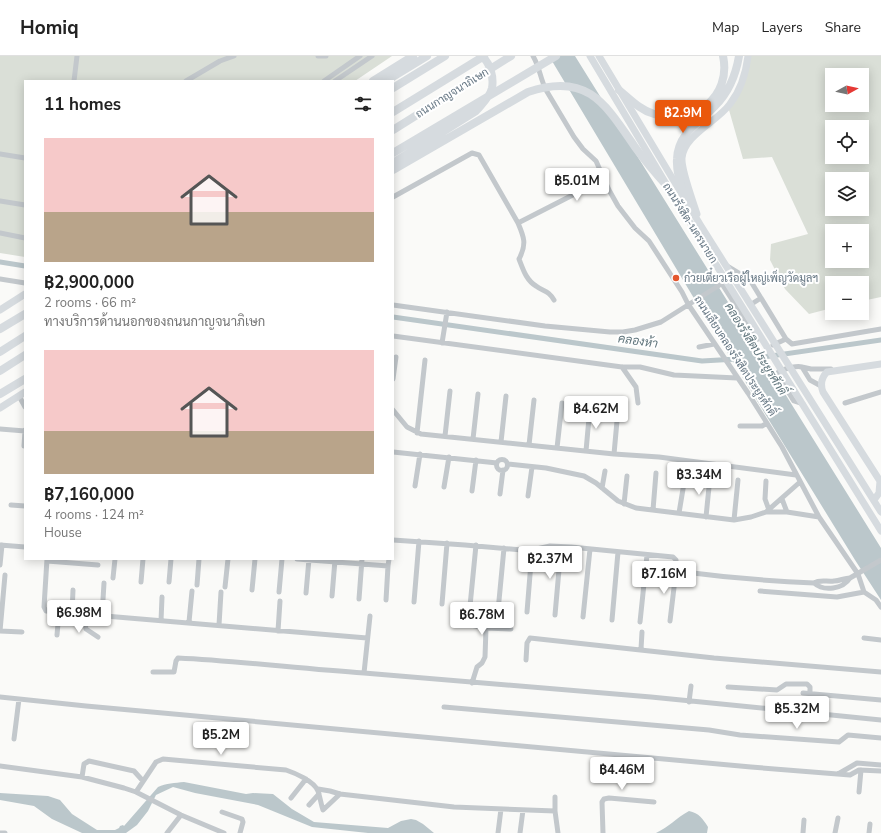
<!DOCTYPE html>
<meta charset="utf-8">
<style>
body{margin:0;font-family:"Nunito Sans",Sarabun,sans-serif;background:#f2f2f2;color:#222;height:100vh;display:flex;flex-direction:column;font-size:15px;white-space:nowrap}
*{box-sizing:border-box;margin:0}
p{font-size:13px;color:#767676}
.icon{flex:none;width:22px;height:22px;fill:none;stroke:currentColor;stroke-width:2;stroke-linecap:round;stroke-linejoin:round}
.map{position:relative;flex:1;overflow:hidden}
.sheet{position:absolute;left:24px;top:24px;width:370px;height:480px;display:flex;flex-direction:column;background:#fff;border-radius:0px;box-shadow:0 2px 10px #0003}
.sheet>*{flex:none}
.needle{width:26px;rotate:82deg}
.tools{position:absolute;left:825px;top:12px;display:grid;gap:8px}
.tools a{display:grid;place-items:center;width:44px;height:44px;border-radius:0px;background:#fff;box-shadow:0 2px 10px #0003;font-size:20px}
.price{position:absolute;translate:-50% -34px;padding:0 9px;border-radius:4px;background:#fff;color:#222;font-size:13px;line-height:26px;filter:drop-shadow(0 1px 2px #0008)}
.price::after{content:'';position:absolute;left:50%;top:24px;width:12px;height:9px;margin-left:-6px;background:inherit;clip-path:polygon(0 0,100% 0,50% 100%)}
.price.selected{background:#ea580c;color:#fff}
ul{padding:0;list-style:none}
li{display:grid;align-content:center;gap:8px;height:212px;padding:0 20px}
li span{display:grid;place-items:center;height:124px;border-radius:0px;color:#555}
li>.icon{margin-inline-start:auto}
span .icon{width:72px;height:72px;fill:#fffc;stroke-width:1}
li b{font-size:17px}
h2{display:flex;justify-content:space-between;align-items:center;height:48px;padding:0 20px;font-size:17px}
header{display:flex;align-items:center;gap:24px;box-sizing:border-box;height:56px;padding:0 20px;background:#fff;border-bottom:1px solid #e0e0e0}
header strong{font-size:19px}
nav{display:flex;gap:22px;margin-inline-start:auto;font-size:14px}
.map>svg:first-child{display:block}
.green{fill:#dadfd7;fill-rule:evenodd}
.water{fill:#bbc7cb}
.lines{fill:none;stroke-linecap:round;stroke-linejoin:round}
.canal{stroke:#bbc7cb;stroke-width:5}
.minor{stroke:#c3c8cc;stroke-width:5}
.major{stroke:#d6dbdf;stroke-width:7}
.highway{stroke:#d6dbdf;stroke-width:8}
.poi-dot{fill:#e4572e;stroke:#fff;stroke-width:1.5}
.labels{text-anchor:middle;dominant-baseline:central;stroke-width:4;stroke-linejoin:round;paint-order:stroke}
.street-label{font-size:11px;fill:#657683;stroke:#fff}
.poi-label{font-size:11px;fill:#657683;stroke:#fff;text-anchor:start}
.water-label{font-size:12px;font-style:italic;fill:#60757c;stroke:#fff}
</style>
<header>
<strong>Homiq</strong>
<nav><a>Map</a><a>Layers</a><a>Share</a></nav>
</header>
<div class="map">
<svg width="881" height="777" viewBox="0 0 881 777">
<rect width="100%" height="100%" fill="#fafaf8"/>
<path class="green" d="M0,0H392L355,25H25V201L0,197Z
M750,0H881V241L862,245V227H832V252L809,258L785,233L770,204L771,188L808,178L772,101L743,103L729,54ZM832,19H862V49H832ZM832,71H862V101H832ZM832,123H862V153H832ZM832,175H862V205H832Z"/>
<path class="water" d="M549,0H575L881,492V544L855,504L692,239Z
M184,726L246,738L253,737L273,738L292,753L314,766L388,772L401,765L411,763L416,764L423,768L434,777H368L312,771L258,749L195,737L173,731L156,739L148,755L137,769L126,777H82L52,763L34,750L0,744V737L48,740L60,744L72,758L97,774H115L119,772L120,770L123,769L124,770L158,731C166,727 175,727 184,726Z
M689,755C699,757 703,763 708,771L707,777H656C669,771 676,762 689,755Z"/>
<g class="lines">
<path class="canal" d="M0,206L25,210
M393,261L702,305L737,303
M757,302L881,284"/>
<path class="minor" d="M318,0H326
M533,0C540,12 540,22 546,34L574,81L583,93L596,105L609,134L618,150L635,172L649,185L682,236L688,248L748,337L782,391L819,461L858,518L864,536L876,544L881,551
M74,25L77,0
M186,25L220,5L234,0
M324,25L360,0
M335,25L372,0
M0,98L25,102
M393,141L472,97L479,99L518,167L604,123
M0,145L25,149
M518,167C524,181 527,188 519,203C523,213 526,224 536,230C544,236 548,234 554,244
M0,177L25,182
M727,210L750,224L786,283L792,288L881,273
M0,223L25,227
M722,228L745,264C747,272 754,277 758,283
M393,249L545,270L610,276H623L635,274L661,266L726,225
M750,249L761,242
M393,280L622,311H640L674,319L737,322
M442,287L447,256
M773,289L786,283
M699,291L714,288
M622,311L636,331L638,347
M802,311L811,313H831
M393,323L396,301
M19,340L25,351
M845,347L881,336
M803,348L794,345L792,342L779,321L778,317L779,315C786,313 795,309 802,311L810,324L821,330
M393,354L407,371L421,378L614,398L659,401L796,419
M740,370H762L767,367
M0,373L25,375V374
M417,377L425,304
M445,380L450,335
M473,383L478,338
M501,386L506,340
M529,389L534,344
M24,390L25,375
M557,392L562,347
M586,395L590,351
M393,396L497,407
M614,398L618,354
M496.5 409a5.5 5.5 0 1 1 11 0a5.5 5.5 0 1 1-11 0Z
M508,408L546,412L584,420L596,427L618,445L636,452L734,464L751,461L766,456H787L819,461
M766,425L765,443L769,454
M415,430L420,398
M444,431L449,401
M602,432L605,415
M472,435L476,404
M500,438L503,414
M528,440L532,411
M782,443L787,456
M624,448L627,420
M11,449L25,450
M653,454L656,417
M766,456L800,426
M679,457L685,421
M706,461L710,421
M734,464L738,424
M393,484L465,489L522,494H532L550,490L571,491L673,501L676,504V515C722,521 767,525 814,527C820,523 827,526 834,525C840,525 844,522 850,522L881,504
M0,489L25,491
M47,503L44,551L46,555L367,582
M297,503L388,510L389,503
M47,505L98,509
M0,509L2,489
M5,519L0,575L22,576
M113,522L115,503
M141,526L143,503
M169,526L171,503
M814,527C824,536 843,533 850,522
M197,529L199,503
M225,531L228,503
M252,534L255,503
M760,535L837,541L864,536
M279,536L282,503
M306,537L309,503
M332,540L335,504
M359,543L362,503
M386,544L388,510
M414,546L419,485
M442,548L447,487
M470,550L476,489
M498,555L504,492
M527,556L532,494
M72,557L73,534
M84,558L86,573L98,581
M555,559L561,491
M102,560L104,527
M583,561L590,493
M612,564L618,496
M161,565L162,541
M670,565L676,515
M189,566L192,535
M455,566L486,572L511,573
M640,566L647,499
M219,569L221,536
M278,575L280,545
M57,579L59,556
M864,582L881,584
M641,593L642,576
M526,604L527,587L530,582L714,602L881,616
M153,616H174L176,605L178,602C240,605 302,613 364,617L651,641L881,664
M364,617L370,560
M472,627L477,611L482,607L485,601L486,572
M728,631L777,634L786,628H807L810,631V637
M803,637L881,644
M0,641L86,650L751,711L850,719L859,714L881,715
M689,646L691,630
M444,651L709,674L740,679L839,686L848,679L881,682
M14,683L19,643
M0,710L82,721L124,732L136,736L181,759L224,777
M838,718L857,707L881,709
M82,721L84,708L89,705L134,715L143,725
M318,733L330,735L340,738L454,751L555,755L558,777
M136,736L156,706L163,703L286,714C295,717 314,725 318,735C320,741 321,748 323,754L340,738
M859,736L861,714
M291,742L306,723
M309,749L319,738
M555,755V741
M222,756L242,763L243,766L240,777
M0,777H5
M167,777L181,759
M498,777L501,753
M520,777L523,754
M603,777L602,746L604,743L609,742L654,746
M803,777L804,764
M835,777L838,762
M869,777L870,768"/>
<path class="major" d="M590,0L668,131L881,475
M599,0L701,170L881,456
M697,158C693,145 681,114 682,102C684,79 717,66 730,48C740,35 746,16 748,0
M0,254L25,238
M0,352L25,336
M874,444L879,437L880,425L823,336C820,328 821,322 827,316L881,308"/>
<path class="highway" d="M373,25L413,0
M386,25L427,0
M393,32L445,0
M619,34C630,43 640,54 654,58C693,71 732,41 723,0
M393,56L484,0
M393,74L511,0
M393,97L556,0
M393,107L476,55C482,48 490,41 492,32C494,21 490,7 482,0
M393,114L528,36C587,16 605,47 635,91C645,105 656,118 668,131
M686,146C682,132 676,117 677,103C678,77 699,67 715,50C728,37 736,18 739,0
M0,273L25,258
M0,296L25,280
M0,315L25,299
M0,338L25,323"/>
</g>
<circle class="poi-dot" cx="676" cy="222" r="4"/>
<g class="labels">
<g class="street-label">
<text transform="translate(452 37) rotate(-32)">ถนนกาญจนาภิเษก</text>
<text transform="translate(690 167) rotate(58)">ถนนรังสิต-นครนายก</text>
<text transform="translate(735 300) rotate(57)">ถนนเลียบคลองรังสิตประยูรศักดิ์</text>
</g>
<g class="poi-label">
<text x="684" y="222">ก๋วยเตี๋ยวเรือผู้ใหญ่เพ็ญวัดมูลฯ</text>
</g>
<g class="water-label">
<text transform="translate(638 285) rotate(8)">คลองห้า</text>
<text transform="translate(756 293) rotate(58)">คลองรังสิตประยูรศักดิ์</text>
</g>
</g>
</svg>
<div class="tools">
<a><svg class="needle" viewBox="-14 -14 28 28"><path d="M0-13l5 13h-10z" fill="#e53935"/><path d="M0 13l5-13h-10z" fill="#767676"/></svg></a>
<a><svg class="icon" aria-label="locate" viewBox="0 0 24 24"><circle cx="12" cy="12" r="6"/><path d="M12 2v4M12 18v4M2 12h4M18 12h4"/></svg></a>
<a><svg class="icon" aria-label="layers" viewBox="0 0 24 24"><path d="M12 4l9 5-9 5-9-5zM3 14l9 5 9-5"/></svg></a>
<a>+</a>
<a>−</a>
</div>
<b class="price selected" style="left:683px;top:78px">฿2.9M</b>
<b class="price" style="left:577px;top:146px">฿5.01M</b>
<b class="price" style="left:596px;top:374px">฿4.62M</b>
<b class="price" style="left:699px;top:440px">฿3.34M</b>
<b class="price" style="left:550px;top:524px">฿2.37M</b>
<b class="price" style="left:664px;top:539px">฿7.16M</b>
<b class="price" style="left:79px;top:578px">฿6.98M</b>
<b class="price" style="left:482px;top:580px">฿6.78M</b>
<b class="price" style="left:797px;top:674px">฿5.32M</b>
<b class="price" style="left:221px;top:700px">฿5.2M</b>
<b class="price" style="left:622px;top:735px">฿4.46M</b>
<section class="sheet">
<h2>11 homes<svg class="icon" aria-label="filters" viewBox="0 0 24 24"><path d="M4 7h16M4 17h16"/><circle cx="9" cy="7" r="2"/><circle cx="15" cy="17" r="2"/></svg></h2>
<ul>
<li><span style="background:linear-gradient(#f6c9c9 60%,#b9a48a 0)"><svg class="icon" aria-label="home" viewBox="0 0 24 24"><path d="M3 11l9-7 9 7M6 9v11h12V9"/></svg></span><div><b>฿2,900,000</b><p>2 rooms · 66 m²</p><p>ทางบริการด้านนอกของถนนกาญจนาภิเษก</p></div></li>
<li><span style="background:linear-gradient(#f6c9c9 65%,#b9a48a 0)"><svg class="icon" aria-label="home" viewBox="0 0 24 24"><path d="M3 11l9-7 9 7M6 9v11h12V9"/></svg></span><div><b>฿7,160,000</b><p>4 rooms · 124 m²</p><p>House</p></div></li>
</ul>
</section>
</div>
